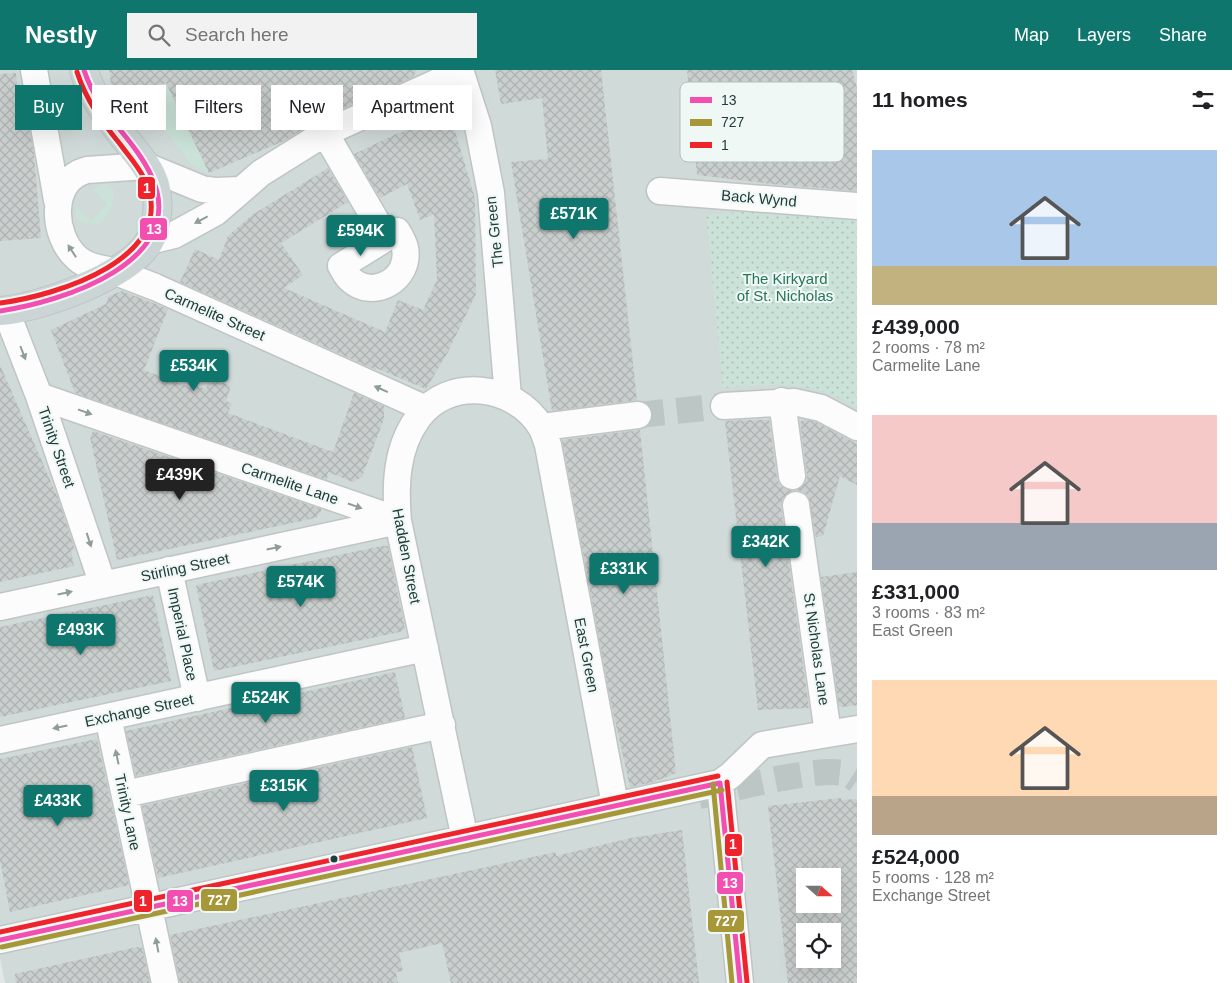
<!DOCTYPE html>
<meta charset="utf-8">
<style>
body{margin:0;font-family:Helvetica,sans-serif;background:#f2f2f2;color:#202124;height:100vh;display:flex;flex-direction:column;font-size:19px;white-space:nowrap}
*{box-sizing:border-box;margin:0}
p{font-size:16px;color:#757577}
.icon{flex:none;width:28px;height:28px;fill:none;stroke:currentColor;stroke-width:2;stroke-linecap:round;stroke-linejoin:round}
.map{position:relative;flex:1;overflow:hidden}
.details{display:flex;flex-direction:column;background:#fff;width:375px}
.details>*{flex:none}
.guide{position:absolute;left:15px;top:15px;width:475px;height:45px;display:flex;gap:10px}
.needle{width:32px;rotate:111deg}
.tools{position:absolute;left:796px;top:798px;display:grid;gap:10px}
.tools a{display:grid;place-items:center;width:45px;height:45px;border-radius:0px;background:#fff;box-shadow:0 5px 20px #0002;font-size:25px}
.price{position:absolute;translate:-50% -42px;padding:0 11px;border-radius:5px;background:#0f766e;color:#fff;font-size:16px;line-height:32px;filter:drop-shadow(0 1px 2px #0008)}
.price::after{content:'';position:absolute;left:50%;top:30px;width:15px;height:11px;margin-left:-8px;background:inherit;clip-path:polygon(0 0,100% 0,50% 100%)}
.price.on{background:#222;color:#fff}
ul{padding:0;list-style:none}
li{display:grid;align-content:center;gap:10px;height:265px;padding:0 15px}
li span{display:grid;place-items:center;height:155px;border-radius:0px;color:#555}
li>.icon{margin-inline-start:auto}
span .icon{width:90px;height:90px;fill:#fffc;stroke-width:1}
li b{font-size:21px}
h2{display:flex;justify-content:space-between;align-items:center;height:60px;padding:0 15px;font-size:21px}
.tag{padding:0 18px;border-radius:0px;background:#fff;box-shadow:0 5px 20px #0002;font-size:18px;line-height:45px}
.tag.on{background:#0f766e;color:#fff}
header{display:flex;align-items:center;gap:30px;box-sizing:border-box;height:70px;padding:0 25px;background:#0f766e;color:#fff}
header strong{font-size:24px}
nav{display:flex;gap:28px;margin-inline-start:auto;font-size:18px}
.search{width:350px;height:45px;background:#f2f2f2;display:flex;align-items:center;gap:12px;box-sizing:border-box;padding:0 18px;border-radius:0px;color:#757577;font-size:19px}
main{display:flex;flex:1;min-height:0}
.map>svg:first-child{display:block}
.built{fill:#d0dad8;fill-rule:evenodd}
.grass{fill:#cae2d8}
.park{fill:url(#park-dots)}
.building{fill:url(#building-cross-hatch);fill-rule:evenodd}
.lines{fill:none;stroke-linecap:round;stroke-linejoin:round}
.minor-tunnel{stroke:#bbc6c5;stroke-width:26;stroke-dasharray:26 13;stroke-linecap:butt}
.minor-casing{stroke:#bfc5c4;stroke-width:29}
.major-casing{stroke:#bbc5c4;stroke-width:30}
.minor{stroke:#fbfcfb;stroke-width:26}
.major{stroke:#ccd5d5;stroke-width:28}
.bus-1-casing{stroke:#f0f8f6;stroke-width:9}
.bus-2-casing{stroke:#f0f8f6;stroke-width:9}
.bus-3-casing{stroke:#f0f8f6;stroke-width:9}
.bus-1{stroke:#f24fb0;stroke-width:5}
.bus-2{stroke:#a69738;stroke-width:5}
.bus-3{stroke:#ee232c;stroke-width:5}
.oneway{fill:#8e9c9b}
.bus-dot{fill:#203c3b;stroke:#f0f8f6;stroke-width:2}
.labels{text-anchor:middle;dominant-baseline:central;stroke-width:4;stroke-linejoin:round;paint-order:stroke}
.street-label{font-size:15px;fill:#203c3b;stroke:#f0f8f6}
.park-label{font-size:15px;fill:#287459;stroke:#f0f8f6}
.key{fill:#f0f8f6;stroke:#b2c0be;stroke-width:1}
.key-label{font-size:14px;fill:#203c3b}
.line-badge{stroke:#f0f8f6;stroke-width:2}
.badge-label{font-size:14px;text-anchor:middle;font-weight:bold;fill:#fff}
</style>
<header>
<strong>Nestly</strong>
<div class="search"><svg class="icon" aria-label="search" viewBox="0 0 24 24"><circle cx="10" cy="10" r="6"/><path d="M15 15l6 6"/></svg>Search here</div>
<nav><a>Map</a><a>Layers</a><a>Share</a></nav>
</header>
<main>
<div class="map">
<svg width="857" height="913" viewBox="0 0 857 913">
<defs>
<pattern id="park-dots" width="8" height="8" patternUnits="userSpaceOnUse" patternTransform="scale(1.25)"><rect width="8" height="8" fill="#cae2d8"/><path d="M2 2h.1M6 6h.1" fill="none" stroke="#adc3ba" stroke-width="1.8" stroke-linecap="round"/></pattern>
<pattern id="building-cross-hatch" width="8" height="8" patternUnits="userSpaceOnUse" patternTransform="scale(1.25)"><rect width="8" height="8" fill="#cacfce"/><path d="M0 0l8 8M0 8l8-8" fill="none" stroke="#adb3b2"/></pattern>
</defs>
<rect width="100%" height="100%" fill="#e2e8e7"/>
<path class="built" d="M0,0H857V913H5L0,888ZM805,806H832V834H805ZM805,861H832V889H805Z"/>
<path class="grass" d="M166,13L209,103L192,95L138,25Z
M104,113L114,120C114,134 109,149 96,155L78,150L75,146L77,137L91,151L107,134L93,120Z"/>
<path class="park" d="M786,138L857,148V338C813,309 773,314 723,318L706,145Z"/>
<path class="building" d="M109,0H417L413,7L319,49L286,70L209,103L166,13L118,33L113,26Z
M495,0H601L637,330L552,341L511,92L548,89L542,28L501,34Z
M687,0H852L857,18V121L772,114L697,105Z
M16,3L19,45L27,44L34,84L41,168L0,171V4Z
M450,44L475,128L476,224L448,282L426,319L376,298V300L180,212L195,179L219,190L228,166L252,145L328,98L348,132L281,173L303,205L284,218L385,262L398,230L423,240L437,210L434,144L420,150L407,114L380,128L354,84L396,64Z
M122,221L168,239L144,300L189,317L191,313L206,319L210,308L231,316L226,331L232,333L228,343L333,382L354,323L384,336V349L362,407L353,412L328,402L327,410L75,323L51,260L106,234L109,226Z
M0,295L58,428L75,480H71L74,496L0,512Z
M804,349L816,352L857,374V415L840,406L823,466L816,467L808,426L802,421L796,420L806,412L807,405L800,352Z
M750,350H769L777,408L780,416L792,421L782,429L781,437L809,638L758,640L725,351Z
M640,360L676,703L654,712L630,717L610,628L562,370Z
M93,361L321,439V441L316,448L117,490L90,367Z
M382,476H388L405,559L400,562L214,601L196,515Z
M857,502V635L843,637L839,636L821,507Z
M153,525L171,611L0,647V557Z
M395,602L405,648L136,706L126,661Z
M97,669L129,815L10,842L0,790V689Z
M412,677L427,748L158,808L142,736Z
M841,728V730L857,729V913H788L768,736ZM805,806H832V834H805ZM805,861H832V889H805Z
M682,760L699,913H451L442,873L399,883L403,901L396,902L398,913H180L170,865L556,782V786L631,768Z
M137,877L142,878L150,913H16L15,904Z"/>
<g class="lines">
<path class="minor-tunnel" d="M638,345L724,336
M699,726C729,720 822,695 847,704C850,705 854,708 857,710"/>
<defs>
<path id="minor" d="M34,0L57,130
M460,0L478,56L491,123L508,327
M325,63L386,168L397,161C400,166 404,173 405,178C411,209 373,231 350,209C346,206 344,200 341,196L386,168
M239,120L216,121L202,119L146,96L87,100C49,110 51,165 77,188C88,198 102,198 116,202C129,207 142,212 155,217L426,339
M660,121L857,136
M149,171L174,165L216,142L261,103L325,63L460,2
M6,241L39,326L103,515
M39,326L398,450
M782,331L792,406
M724,336L794,332L821,338L857,357
M542,357L638,345
M796,435L828,664
M169,500L197,628
M0,537L398,451
M108,647L165,913
M0,670L425,578
M720,713L740,913
M125,724L442,655
M465,769L398,451C395,415 396,378 418,348C448,306 515,314 541,357C544,362 546,369 548,375L613,724
M0,870L720,713L731,705L762,675L857,659"/>
<path id="major" d="M0,241C40,238 127,207 149,172C158,157 160,129 154,112C150,100 142,90 134,80C115,55 92,31 84,0"/>
</defs>
<use href="#minor" class="minor-casing"/>
<use href="#major" class="major-casing"/>
<use href="#minor" class="minor"/>
<use href="#major" class="major"/>
<defs>
<path id="bus-1" d="M0,241C61,232 192,192 151,105C133,67 98,44 84,0
M720,713L740,913
M0,870L720,713"/>
<path id="bus-2" d="M713,714L732,913
M2,877L722,720"/>
<path id="bus-3" d="M0,233C55,226 183,188 144,108C138,96 128,85 120,74C102,52 86,30 77,2
M727,712L747,912
M0,862L718,706"/>
</defs>
<use href="#bus-1" class="bus-1-casing"/>
<use href="#bus-2" class="bus-2-casing"/>
<use href="#bus-3" class="bus-3-casing"/>
<use href="#bus-1" class="bus-1"/>
<use href="#bus-2" class="bus-2"/>
<use href="#bus-3" class="bus-3"/>
</g>
<defs><path id="oneway-solid" d="M-6-.8H1V-3.2L6.5 0L1 3.2V.8H-6Z" transform="scale(1.25)"/></defs>
<g class="oneway">
<use href="#oneway-solid" transform="translate(201 150) rotate(152)"/>
<use href="#oneway-solid" transform="translate(72 181) rotate(-123)"/>
<use href="#oneway-solid" transform="translate(23 283) rotate(69)"/>
<use href="#oneway-solid" transform="translate(381 319) rotate(-156)"/>
<use href="#oneway-solid" transform="translate(85 342) rotate(20)"/>
<use href="#oneway-solid" transform="translate(355 436) rotate(19)"/>
<use href="#oneway-solid" transform="translate(89 470) rotate(72)"/>
<use href="#oneway-solid" transform="translate(274 478) rotate(-12)"/>
<use href="#oneway-solid" transform="translate(65 523) rotate(-12)"/>
<use href="#oneway-solid" transform="translate(60 657) rotate(168)"/>
<use href="#oneway-solid" transform="translate(117 687) rotate(-102)"/>
<use href="#oneway-solid" transform="translate(157 875) rotate(-101)"/>
</g>
<circle class="bus-dot" cx="334" cy="789" r="4.5"/>
<g class="labels">
<g class="street-label">
<text transform="translate(759 128) rotate(5)">Back Wynd</text>
<text transform="translate(494 162) rotate(-96)">The Green</text>
<text transform="translate(215 244) rotate(24)">Carmelite Street</text>
<text transform="translate(57 377) rotate(71)">Trinity Street</text>
<text transform="translate(290 413) rotate(19)">Carmelite Lane</text>
<text transform="translate(407 486) rotate(79)">Hadden Street</text>
<text transform="translate(185 497) rotate(-12)">Stirling Street</text>
<text transform="translate(183 564) rotate(78)">Imperial Place</text>
<text transform="translate(817 579) rotate(82)">St Nicholas Lane</text>
<text transform="translate(587 585) rotate(79)">East Green</text>
<text transform="translate(139 640) rotate(-12)">Exchange Street</text>
<text transform="translate(128 742) rotate(78)">Trinity Lane</text>
</g>
<g class="park-label">
<text x="785" y="208">The Kirkyard<tspan x="785" dy="17">of St. Nicholas</tspan></text>
</g>
</g>
<rect x="680" y="12" width="164" height="80" rx="8" class="key"/>
<rect x="690" y="27" width="22" height="6" fill="#f24fb0"/>
<rect x="690" y="49" width="22" height="7" fill="#a69738"/>
<rect x="690" y="72" width="22" height="6" fill="#ee232c"/>
<g class="key-label">
<text x="721" y="35">13</text>
<text x="721" y="57">727</text>
<text x="721" y="80">1</text>
</g>
<g class="line-badge">
<rect x="137" y="106" width="19" height="24" rx="5" fill="#ee232c"/>
<rect x="139" y="147" width="29" height="24" rx="5" fill="#f24fb0"/>
<rect x="724" y="763" width="19" height="24" rx="5" fill="#ee232c"/>
<rect x="716" y="801" width="28" height="24" rx="5" fill="#f24fb0"/>
<rect x="200" y="818" width="38" height="24" rx="5" fill="#a69738"/>
<rect x="166" y="819" width="28" height="24" rx="5" fill="#f24fb0"/>
<rect x="133" y="819" width="20" height="24" rx="5" fill="#ee232c"/>
<rect x="707" y="839" width="38" height="24" rx="5" fill="#a69738"/>
</g>
<g class="badge-label">
<text x="147" y="123">1</text>
<text x="154" y="164">13</text>
<text x="733" y="779">1</text>
<text x="730" y="818">13</text>
<text x="219" y="835">727</text>
<text x="180" y="836">13</text>
<text x="143" y="836">1</text>
<text x="726" y="856">727</text>
</g>
</svg>
<div class="tools">
<a><svg class="needle" viewBox="-14 -14 28 28"><path d="M0-13l5 13h-10z" fill="#e53935"/><path d="M0 13l5-13h-10z" fill="#757577"/></svg></a>
<a><svg class="icon" aria-label="locate" viewBox="0 0 24 24"><circle cx="12" cy="12" r="6"/><path d="M12 2v4M12 18v4M2 12h4M18 12h4"/></svg></a>
</div>
<b class="price" style="left:574px;top:170px">£571K</b>
<b class="price" style="left:361px;top:187px">£594K</b>
<b class="price" style="left:194px;top:322px">£534K</b>
<b class="price on" style="left:180px;top:431px">£439K</b>
<b class="price" style="left:766px;top:498px">£342K</b>
<b class="price" style="left:624px;top:525px">£331K</b>
<b class="price" style="left:301px;top:538px">£574K</b>
<b class="price" style="left:81px;top:586px">£493K</b>
<b class="price" style="left:266px;top:654px">£524K</b>
<b class="price" style="left:284px;top:742px">£315K</b>
<b class="price" style="left:58px;top:757px">£433K</b>
<div class="guide">
<a class="tag on">Buy</a>
<a class="tag">Rent</a>
<a class="tag">Filters</a>
<a class="tag">New</a>
<a class="tag">Apartment</a>
</div>
</div>
<section class="details">
<h2>11 homes<svg class="icon" aria-label="filters" viewBox="0 0 24 24"><path d="M4 7h16M4 17h16"/><circle cx="9" cy="7" r="2"/><circle cx="15" cy="17" r="2"/></svg></h2>
<ul>
<li><span style="background:linear-gradient(#a9c7e8 75%,#c2b280 0)"><svg class="icon" aria-label="home" viewBox="0 0 24 24"><path d="M3 11l9-7 9 7M6 9v11h12V9"/></svg></span><div><b>£439,000</b><p>2 rooms · 78 m²</p><p>Carmelite Lane</p></div></li>
<li><span style="background:linear-gradient(#f6c9c9 70%,#9aa5b1 0)"><svg class="icon" aria-label="home" viewBox="0 0 24 24"><path d="M3 11l9-7 9 7M6 9v11h12V9"/></svg></span><div><b>£331,000</b><p>3 rooms · 83 m²</p><p>East Green</p></div></li>
<li><span style="background:linear-gradient(#ffd9b3 75%,#b9a48a 0)"><svg class="icon" aria-label="home" viewBox="0 0 24 24"><path d="M3 11l9-7 9 7M6 9v11h12V9"/></svg></span><div><b>£524,000</b><p>5 rooms · 128 m²</p><p>Exchange Street</p></div></li>
</ul>
</section>
</main>
